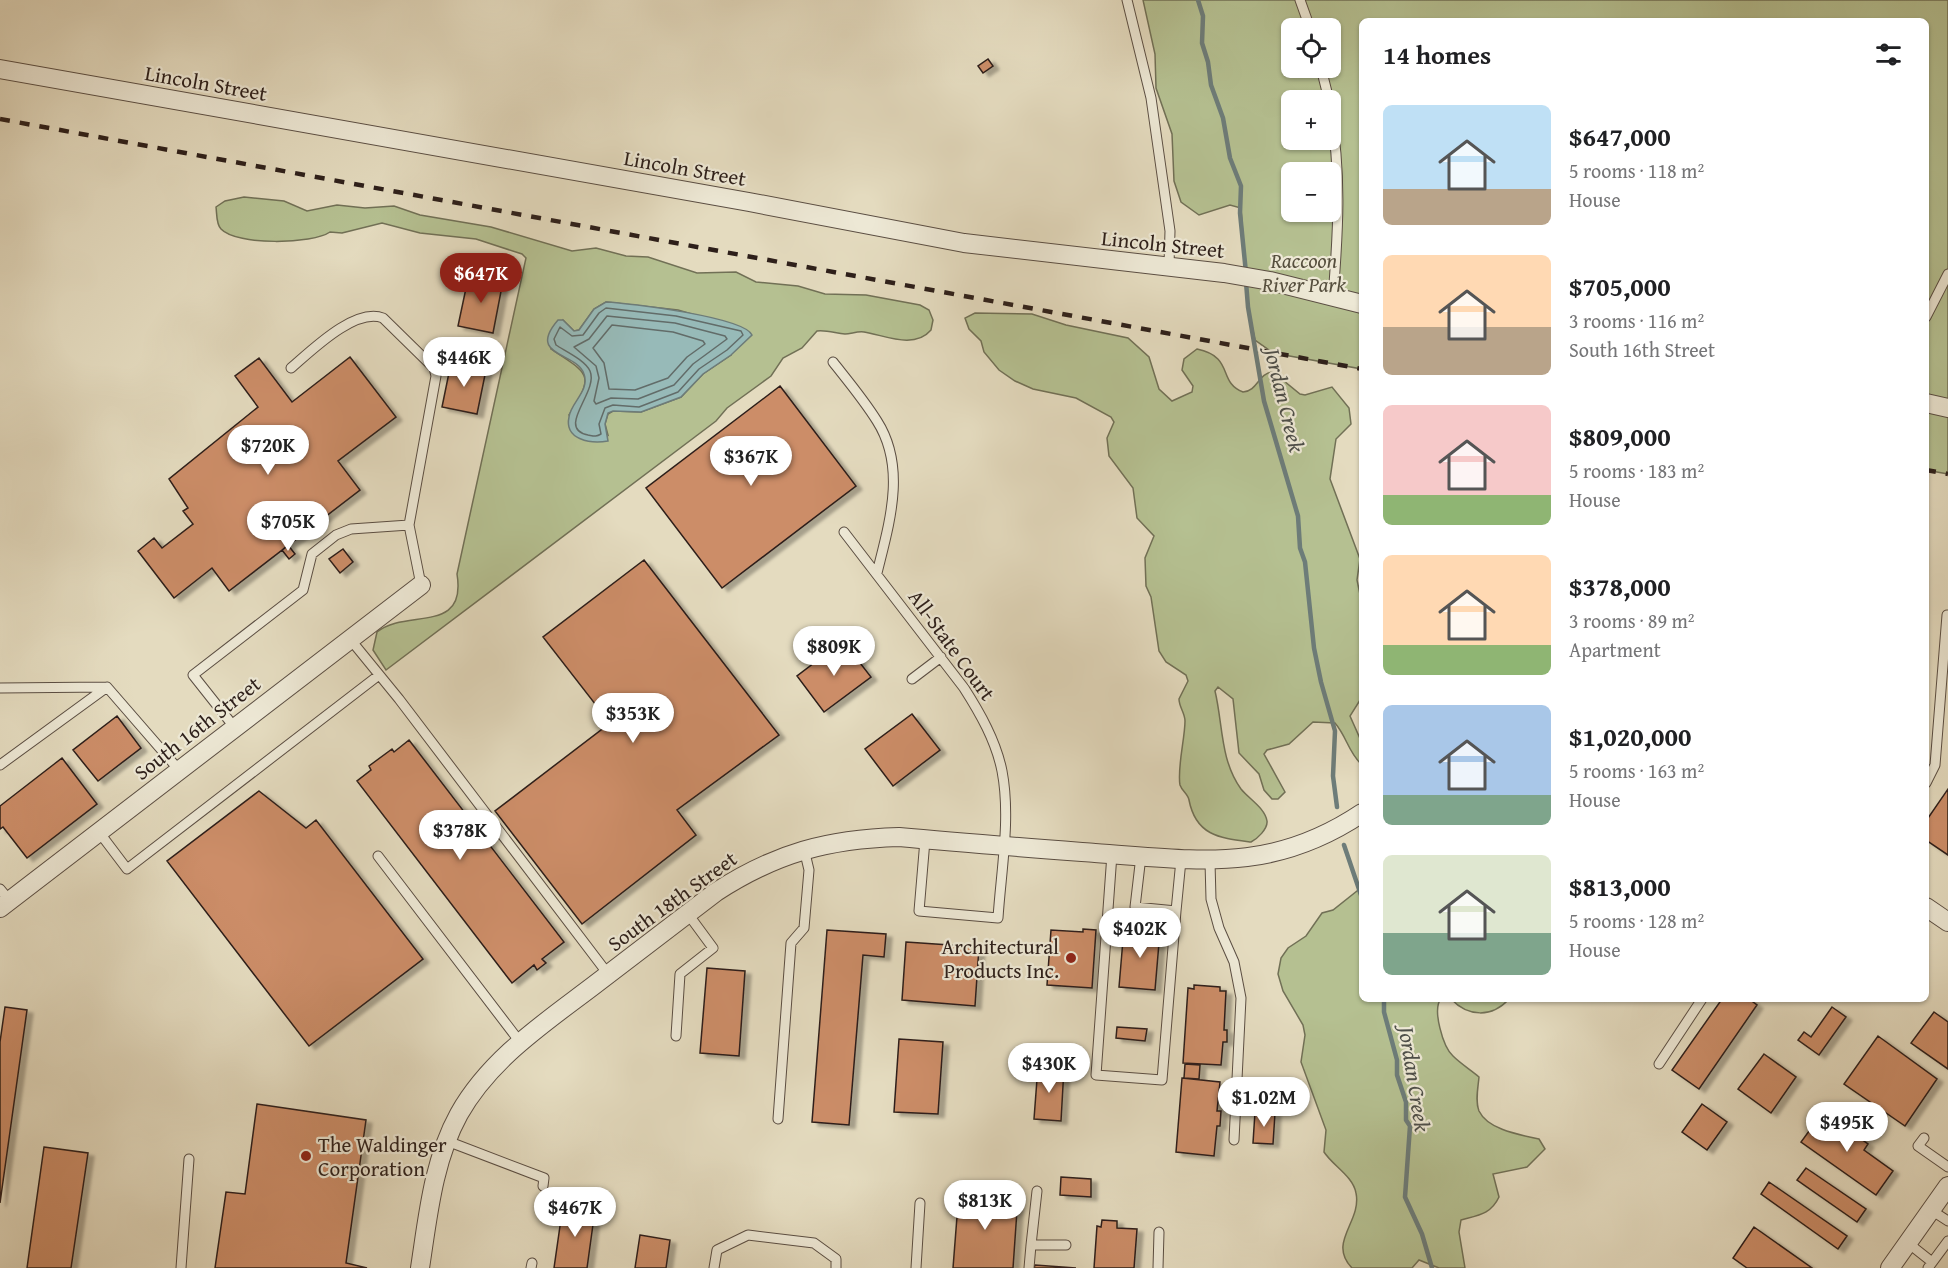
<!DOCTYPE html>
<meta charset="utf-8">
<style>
body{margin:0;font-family:"Gentium Book Plus",serif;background:#f2f2f2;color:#202124;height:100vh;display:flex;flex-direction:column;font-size:22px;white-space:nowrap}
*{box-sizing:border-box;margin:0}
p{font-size:20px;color:#757577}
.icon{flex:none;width:33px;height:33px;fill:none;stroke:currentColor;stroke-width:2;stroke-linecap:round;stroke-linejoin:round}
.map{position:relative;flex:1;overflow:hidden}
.panel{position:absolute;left:1359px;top:18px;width:570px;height:984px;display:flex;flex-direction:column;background:#fff;border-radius:9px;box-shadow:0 2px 4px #0004}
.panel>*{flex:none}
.tools{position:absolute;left:1281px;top:18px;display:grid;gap:12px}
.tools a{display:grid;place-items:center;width:60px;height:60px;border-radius:9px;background:#fff;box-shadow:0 2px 4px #0004;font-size:30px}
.price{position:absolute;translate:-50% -51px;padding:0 14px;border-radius:21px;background:#fff;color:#222;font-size:20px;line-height:39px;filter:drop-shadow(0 2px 3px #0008)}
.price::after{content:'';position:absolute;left:50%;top:36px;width:18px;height:14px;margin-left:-9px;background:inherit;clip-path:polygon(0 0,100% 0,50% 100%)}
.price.current{background:#8f2418;color:#fff}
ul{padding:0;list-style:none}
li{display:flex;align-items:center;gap:18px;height:150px;padding:0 24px}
li span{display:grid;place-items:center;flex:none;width:168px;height:120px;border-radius:9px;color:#555}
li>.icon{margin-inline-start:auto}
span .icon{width:72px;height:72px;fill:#fffc;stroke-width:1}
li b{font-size:26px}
h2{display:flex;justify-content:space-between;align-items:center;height:72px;padding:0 24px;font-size:26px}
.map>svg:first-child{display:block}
.green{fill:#b5c091;stroke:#717056;stroke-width:1.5;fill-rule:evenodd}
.water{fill:#97bab8;stroke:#6d7c79;stroke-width:1.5}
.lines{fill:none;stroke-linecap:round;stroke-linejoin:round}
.shore{stroke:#626c69;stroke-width:1.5}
.stream{stroke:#6d7c79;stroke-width:4.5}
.building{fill:#cc8d67;stroke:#2d1f1a;stroke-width:1.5;filter:url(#shadow)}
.lane-casing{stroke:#5b4e43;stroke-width:11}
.street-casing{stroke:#5b4e43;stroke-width:20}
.lane{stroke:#ede8d5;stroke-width:9}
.street{stroke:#ede8d5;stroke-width:18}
.rail{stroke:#2d1f1a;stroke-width:4.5;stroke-dasharray:10 10;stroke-linecap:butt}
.poi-dot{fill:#8f2418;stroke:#ede8d5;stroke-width:2}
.labels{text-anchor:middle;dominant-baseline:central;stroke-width:4.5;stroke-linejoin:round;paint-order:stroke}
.street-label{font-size:21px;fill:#2d1f1a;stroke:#ede8d5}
.park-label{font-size:21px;font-style:italic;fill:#564f3e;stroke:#ede8d5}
.poi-label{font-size:21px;fill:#2d1f1a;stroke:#ede8d5;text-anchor:end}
.water-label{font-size:22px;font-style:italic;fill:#4d4e49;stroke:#ede8d5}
</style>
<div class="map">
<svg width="1948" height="1268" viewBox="0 0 1948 1268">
<defs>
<filter id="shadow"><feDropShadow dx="6" dy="3.5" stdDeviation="1.5" flood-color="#0004"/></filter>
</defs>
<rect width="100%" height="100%" fill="#e4dbbf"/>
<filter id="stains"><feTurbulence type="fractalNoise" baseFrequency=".00333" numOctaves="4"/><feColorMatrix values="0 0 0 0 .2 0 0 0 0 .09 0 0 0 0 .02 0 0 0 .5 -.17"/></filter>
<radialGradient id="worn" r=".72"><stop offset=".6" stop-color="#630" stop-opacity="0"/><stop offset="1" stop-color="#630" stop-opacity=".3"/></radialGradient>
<path class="green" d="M1143,0H1948V474L1926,470V21H1362V369L1273,353L1255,340L1248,307L1241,208L1230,205L1199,215L1181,202L1174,181L1172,134L1156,88L1155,54ZM1292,28H1330V68H1292ZM1292,100H1330V140H1292ZM1292,172H1330V212H1292Z
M244,197L284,201L307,211L337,205L365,208L394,206L420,215L491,227L572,251L596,248L626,256L648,257L697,273L736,272L756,282L798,286L825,294L866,295L920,305L929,310L933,320L931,330C914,350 884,335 864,332C857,331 851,334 845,334C835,333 827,330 817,331L802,348L783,358L771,376L727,408L716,421L386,670L373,650L377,632C406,608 467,635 457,574L526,258L522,254L476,239L420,233L382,223L342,233L330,232C313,244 237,246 221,229C216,224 217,214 216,207L225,201ZM606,302L678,310L705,318L731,355L703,374L681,397L641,412L613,411L608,414L605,424L608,435L569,415C596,373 588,374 551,349L563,320L574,331L579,330L594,309Z
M975,313L1032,314L1066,325L1128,338L1149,357L1159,389L1172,401L1192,392L1193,386L1182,370L1184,359L1197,349C1235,357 1217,382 1243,392C1258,391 1258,373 1273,372L1300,394L1305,395L1332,387L1349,408L1351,424L1336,439L1330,479L1360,559L1357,580L1362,604V697L1350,716L1362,743V765C1348,752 1347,737 1335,723L1313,722L1289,744L1267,750L1264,754L1285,792L1278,799H1272L1264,790L1259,774L1239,753L1233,699L1218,687L1215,691C1223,724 1220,760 1241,789C1249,799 1265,808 1267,821C1268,829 1257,839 1251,842C1220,838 1196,836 1189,800C1188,794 1182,791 1180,785C1177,768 1185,738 1185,721C1185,713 1179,707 1179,699L1188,681L1186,675L1166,662L1159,651L1151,597L1146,586L1145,558L1154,536L1137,518L1133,488L1109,456L1107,438L1114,422L1111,417L1076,398L1033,389L1015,381L999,370L984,352L981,341L969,329L965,318Z
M1362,887V999H1441C1432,1009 1443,1047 1453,1056C1461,1064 1471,1070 1479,1077C1478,1088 1475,1101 1479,1111C1488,1130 1521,1135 1539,1139L1545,1149L1527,1167L1493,1174L1499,1197C1491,1214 1479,1215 1461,1220L1459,1232L1465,1268H1439L1419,1260L1412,1268H1352C1327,1242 1362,1222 1356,1193C1353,1176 1333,1166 1324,1152L1326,1130L1301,1062L1305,1035L1303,1025L1283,991L1278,974L1281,958L1288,948L1306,936L1322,913L1333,910Z
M1451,999H1509C1492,1018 1468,1017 1451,999Z"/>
<path class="water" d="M606,302C629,303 744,317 752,335L731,355L703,374L681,397L641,412L613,411L608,413L605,424L608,441C591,444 564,440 569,417C571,402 590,391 584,374C577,352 526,357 558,320H563L574,331L579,330L594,309Z"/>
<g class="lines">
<path class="shore" d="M606,308L676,316L741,331L743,335L727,350L699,369L678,392L639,407L613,405L605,408L599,424L601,434C596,437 594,436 588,435C555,428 599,392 590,371C585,360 565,351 556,345L554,339L560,327L572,336L583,335L599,313Z
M607,316L675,323L725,336L727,339L693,364L674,385L638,399L611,398L596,404L594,401L599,378L596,366L574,347L589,339Z
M612,325L673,332L703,341L705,344L687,357L668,378L635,390L609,389L604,363L593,348Z"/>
<path class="stream" d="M1198,0L1203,16L1202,43L1208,62L1211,85L1223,118L1230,158L1241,186L1240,213L1246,273
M1246,282L1248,307L1264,401L1298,516L1300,548L1305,562L1314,648L1321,682L1335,731L1333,776L1337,807
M1344,845L1362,898
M1384,999V1012L1397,1060V1075L1406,1102V1120L1410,1126L1405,1197L1422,1234L1432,1268"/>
</g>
<path class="building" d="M988,59L993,66L983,73L978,66Z
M469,274L503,281L493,333L458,326Z
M350,357L396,417L338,461L360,490L229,591L212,568L174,598L138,551L154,538L162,548L193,524L183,511L188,508L169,479L258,407L235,376L259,358L292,402Z
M451,363L486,370L477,414L442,407Z
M780,386L856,486L722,588L646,488Z
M288,545L295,554L289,559L282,550Z
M343,549L353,562L340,573L329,559Z
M644,560L779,735L677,810L696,835L582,924L495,811L610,723L543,637Z
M843,641L871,677L824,712L797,676Z
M912,714L940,750L893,786L865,749Z
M117,716L141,748L98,781L73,750Z
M409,740L564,942L542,959L546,963L537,970L534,965L512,983L357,781L371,770L369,766L392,749L394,752Z
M62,758L97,804L27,858L3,827L0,829V806Z
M1948,789V855L1926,840V821Z
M259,791L306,828L316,820L423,959L309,1046L167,861Z
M1124,928L1160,931L1155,990L1119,987Z
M1083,929L1096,930L1092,988L1047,985L1051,930L1083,932Z
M827,930L886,934L884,957L863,955L849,1125L812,1122Z
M906,942L979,947L975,1006L902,1000Z
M707,968L745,971L739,1056L700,1053Z
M1194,985L1220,987V991H1226L1224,1030H1227V1042H1223L1221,1065L1183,1063L1188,988L1194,989Z
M1722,999H1749L1757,1005L1699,1089L1672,1070Z
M5,1007L27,1010L0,1203V1042Z
M1832,1007L1846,1017L1819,1055L1798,1040L1804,1032L1811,1037Z
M1934,1012L1948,1022V1069L1911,1043Z
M1117,1027L1147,1029L1145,1041L1116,1038Z
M1878,1036L1937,1079L1905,1126L1844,1084Z
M899,1039L943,1042L938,1114L894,1112Z
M1764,1054L1796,1077L1771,1113L1738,1089Z
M1185,1064L1200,1065L1199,1079L1184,1078Z
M1038,1066L1064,1068L1061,1121L1034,1119Z
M1182,1078L1220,1082L1217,1111H1221L1220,1126H1217L1214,1156L1176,1152Z
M257,1104L366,1120L346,1263L367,1268H215L226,1192L245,1194Z
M1702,1104L1727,1122L1707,1150L1682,1132Z
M1255,1112L1275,1113L1273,1144L1253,1143Z
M1823,1112L1868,1144L1864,1150L1893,1171L1876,1195L1801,1142Z
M44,1147L88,1153L71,1268H27Z
M1806,1168L1866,1209L1857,1222L1797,1180Z
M1061,1177L1091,1179V1197L1060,1195Z
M1769,1182L1847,1236L1838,1249L1761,1194Z
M959,1191L1018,1196L1013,1268H953Z
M563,1205L595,1210L587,1268H554Z
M1102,1220L1117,1221V1228L1137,1229L1134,1268H1094L1097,1226L1101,1227Z
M1754,1227L1812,1268H1747L1733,1258Z
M640,1235L670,1240L666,1268H635Z
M1035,1265L1076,1268H1034Z"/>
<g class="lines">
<defs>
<path id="lane" d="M1127,0L1151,98L1170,231L1169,265
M1300,0L1310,28
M1321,68L1329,100
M1330,110C1342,172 1338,234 1333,297
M1926,317L1948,274
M833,362C848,381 864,400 877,421C907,468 889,524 877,573
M291,368C311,351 355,307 383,318L434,368L436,376L409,525L421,585
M844,532L964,688C980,713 996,741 1002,771C1011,818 1001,871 998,918L919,911L925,840
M350,639L399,699L608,974
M912,679L941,657
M0,688L107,687L179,770
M235,728L193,675L303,590L312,554L336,535L351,529L409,525
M0,765L107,687
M1926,783L1935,765L1947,615
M99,832L127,869L379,675
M1112,854L1096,1075L1162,1080L1176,911
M378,856L520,1042
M1141,856L1135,907L1176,911L1181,860
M1210,862L1211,899L1219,928L1234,962L1241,998L1234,1140
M0,889L10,901
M676,1036L680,974L713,948L688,914
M1659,1064L1702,999
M778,1119L791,943L804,928L809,870L804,849
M1924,1138L1918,1146L1948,1167
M447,1141L544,1178L543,1186
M1931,1210L1948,1221
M1908,1243L1932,1262
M1031,1245L1037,1191
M181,1268L189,1159
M531,1268L532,1263
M714,1268L717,1250L748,1235L814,1243L836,1259V1268
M916,1268L920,1203
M1029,1268L1031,1245H1066
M1158,1268L1159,1232
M1928,1268L1948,1241"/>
<path id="street" d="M0,69L749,202L964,243L1224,273L1270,281L1362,304
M1926,403L1948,408
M1926,907L1948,922
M0,908L421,585
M420,1268C428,1216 433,1161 459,1114C490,1059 543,1024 593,986C634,955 675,923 716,892C776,853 828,839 899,837C964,843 1030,848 1095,853C1198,860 1271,874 1362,813
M1890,1268L1948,1186"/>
</defs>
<use href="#lane" class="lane-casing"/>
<use href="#street" class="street-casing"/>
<use href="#lane" class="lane"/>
<use href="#street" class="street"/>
<path class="rail" d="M0,119L1362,369
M1926,470L1948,474"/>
</g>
<g class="poi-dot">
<circle cx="1071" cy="958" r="6"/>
<circle cx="306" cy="1156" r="6"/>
</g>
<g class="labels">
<g class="street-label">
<text transform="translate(206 83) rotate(10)">Lincoln Street</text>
<text transform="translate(685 168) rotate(10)">Lincoln Street</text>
<text transform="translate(1163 244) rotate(6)">Lincoln Street</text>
<text transform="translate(952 645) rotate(54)">All-State Court</text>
<text transform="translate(197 728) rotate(-38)">South 16th Street</text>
<text transform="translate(672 901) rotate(-36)">South 18th Street</text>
</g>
<g class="park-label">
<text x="1304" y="260">Raccoon<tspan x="1304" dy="24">River Park</tspan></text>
</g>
<g class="poi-label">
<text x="1059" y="946">Architectural<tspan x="1059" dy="24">Products Inc.</tspan></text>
<text x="318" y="1144" text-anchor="start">The Waldinger<tspan x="318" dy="24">Corporation</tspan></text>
</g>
<g class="water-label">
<text transform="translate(1285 400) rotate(76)">Jordan Creek</text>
<text transform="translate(1415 1079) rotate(81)">Jordan Creek</text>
</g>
</g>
<rect width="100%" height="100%" filter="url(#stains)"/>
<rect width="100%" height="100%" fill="url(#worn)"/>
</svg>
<div class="tools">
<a><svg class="icon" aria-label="locate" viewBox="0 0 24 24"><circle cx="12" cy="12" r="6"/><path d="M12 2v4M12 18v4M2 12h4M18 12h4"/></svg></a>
<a>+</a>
<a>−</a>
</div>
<b class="price current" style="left:481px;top:304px">$647K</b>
<b class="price" style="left:464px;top:388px">$446K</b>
<b class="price" style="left:268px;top:476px">$720K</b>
<b class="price" style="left:751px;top:487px">$367K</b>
<b class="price" style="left:288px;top:552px">$705K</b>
<b class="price" style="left:834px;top:677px">$809K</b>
<b class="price" style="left:633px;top:744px">$353K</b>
<b class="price" style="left:460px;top:861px">$378K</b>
<b class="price" style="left:1140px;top:959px">$402K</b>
<b class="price" style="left:1049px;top:1094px">$430K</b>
<b class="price" style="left:1264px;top:1128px">$1.02M</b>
<b class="price" style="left:1847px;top:1153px">$495K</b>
<b class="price" style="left:985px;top:1231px">$813K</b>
<b class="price" style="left:575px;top:1238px">$467K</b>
<section class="panel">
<h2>14 homes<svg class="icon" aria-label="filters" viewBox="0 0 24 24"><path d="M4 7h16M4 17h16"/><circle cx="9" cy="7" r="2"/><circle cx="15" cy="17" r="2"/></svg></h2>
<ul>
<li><span style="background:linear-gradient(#bfe0f5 70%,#b9a48a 0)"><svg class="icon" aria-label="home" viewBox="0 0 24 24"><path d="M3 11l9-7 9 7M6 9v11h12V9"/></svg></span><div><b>$647,000</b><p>5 rooms · 118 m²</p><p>House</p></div></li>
<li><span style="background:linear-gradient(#ffd9b3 60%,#b9a48a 0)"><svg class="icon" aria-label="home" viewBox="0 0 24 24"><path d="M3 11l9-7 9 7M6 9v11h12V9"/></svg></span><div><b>$705,000</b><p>3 rooms · 116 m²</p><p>South 16th Street</p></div></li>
<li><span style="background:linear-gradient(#f6c9c9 75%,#8fb573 0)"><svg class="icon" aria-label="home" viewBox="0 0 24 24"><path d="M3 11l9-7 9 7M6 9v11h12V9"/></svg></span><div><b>$809,000</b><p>5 rooms · 183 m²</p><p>House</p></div></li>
<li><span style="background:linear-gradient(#ffd9b3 75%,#8fb573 0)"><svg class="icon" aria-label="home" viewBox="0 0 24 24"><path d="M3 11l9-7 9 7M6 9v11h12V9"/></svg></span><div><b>$378,000</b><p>3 rooms · 89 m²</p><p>Apartment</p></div></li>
<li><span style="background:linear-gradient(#a9c7e8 75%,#7fa58c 0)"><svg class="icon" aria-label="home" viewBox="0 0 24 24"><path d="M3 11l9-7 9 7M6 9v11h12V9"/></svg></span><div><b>$1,020,000</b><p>5 rooms · 163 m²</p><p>House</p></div></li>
<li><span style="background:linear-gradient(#dfe7d0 65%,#7fa58c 0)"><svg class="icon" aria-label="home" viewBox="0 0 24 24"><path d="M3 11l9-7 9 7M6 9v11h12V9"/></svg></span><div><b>$813,000</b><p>5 rooms · 128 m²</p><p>House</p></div></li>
</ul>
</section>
</div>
